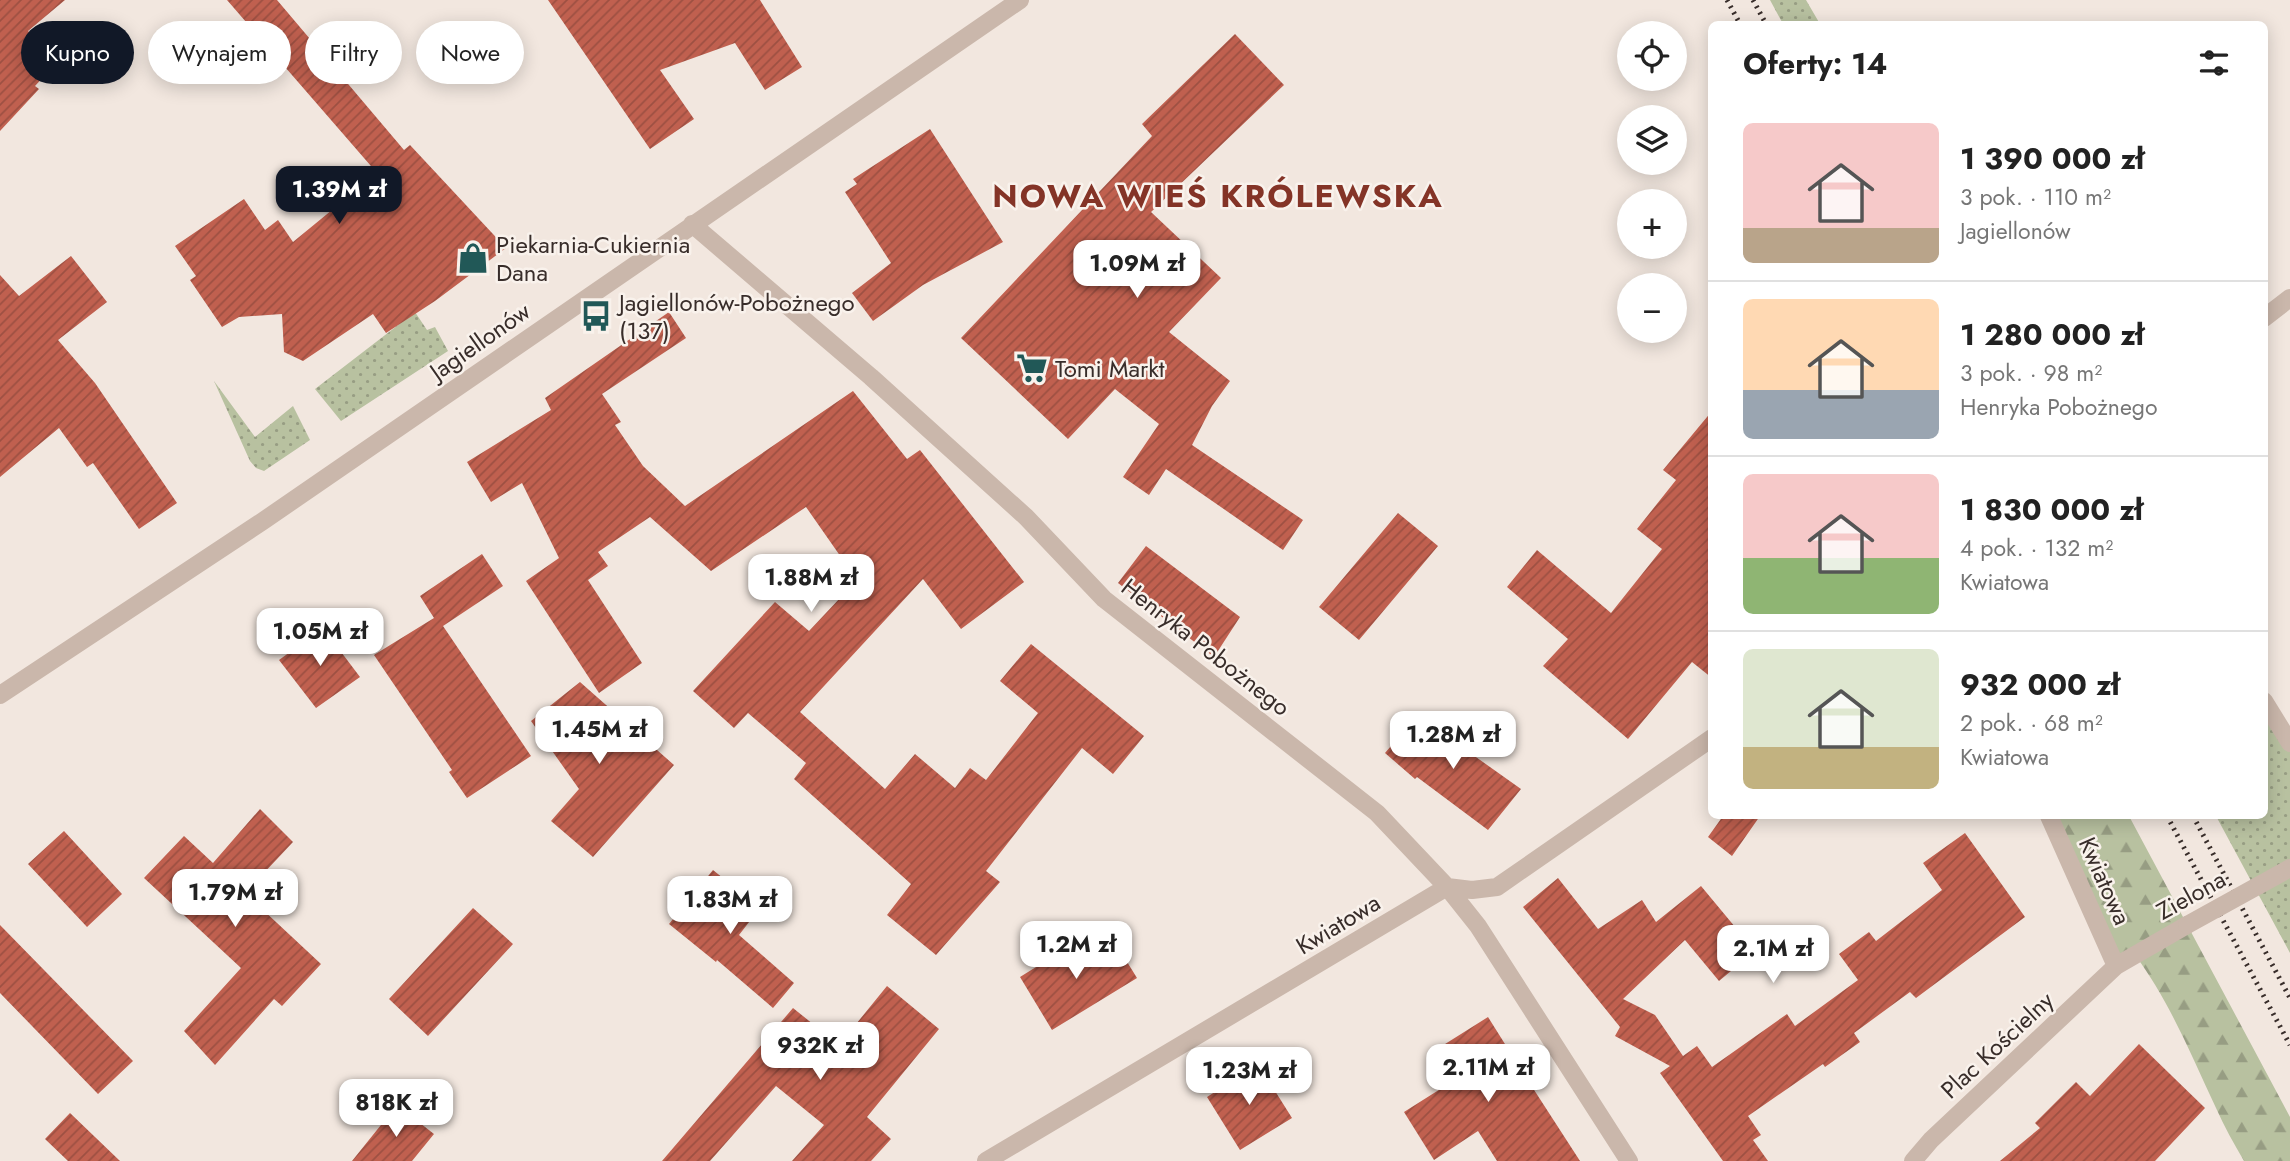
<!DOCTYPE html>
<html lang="pl">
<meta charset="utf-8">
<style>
body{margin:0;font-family:Jost,sans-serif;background:#f2f2f2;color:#222;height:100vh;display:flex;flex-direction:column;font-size:26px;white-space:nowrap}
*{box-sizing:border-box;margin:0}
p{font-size:23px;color:#767676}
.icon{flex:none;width:38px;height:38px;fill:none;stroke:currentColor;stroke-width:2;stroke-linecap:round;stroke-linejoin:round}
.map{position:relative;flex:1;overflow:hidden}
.side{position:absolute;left:1708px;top:21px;width:560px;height:798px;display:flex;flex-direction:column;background:#fff;border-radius:10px;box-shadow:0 4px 18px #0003}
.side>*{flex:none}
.guide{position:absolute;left:21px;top:21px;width:665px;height:63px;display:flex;gap:14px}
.buttons{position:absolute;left:1617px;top:21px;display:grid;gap:14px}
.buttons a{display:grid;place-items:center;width:70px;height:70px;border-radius:50%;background:#fff;box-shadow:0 4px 18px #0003;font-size:35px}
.price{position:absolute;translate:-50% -60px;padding:0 16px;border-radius:14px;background:#fff;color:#222;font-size:23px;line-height:46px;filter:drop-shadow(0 2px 4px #0008)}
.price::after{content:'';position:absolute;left:50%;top:42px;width:21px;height:16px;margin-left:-10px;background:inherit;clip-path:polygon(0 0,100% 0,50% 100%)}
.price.on{background:#111827;color:#fff}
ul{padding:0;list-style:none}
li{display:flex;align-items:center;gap:21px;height:175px;padding:0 35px}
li+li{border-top:2px solid #e0e0e0}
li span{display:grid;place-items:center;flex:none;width:196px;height:140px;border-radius:10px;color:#555}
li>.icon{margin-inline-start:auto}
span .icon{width:84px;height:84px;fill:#fffc;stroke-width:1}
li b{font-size:30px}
h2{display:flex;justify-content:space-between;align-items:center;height:84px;padding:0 35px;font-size:30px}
.tag{padding:0 24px;border-radius:32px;background:#fff;box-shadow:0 4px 18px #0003;font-size:24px;line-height:63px}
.tag.on{background:#111827;color:#fff}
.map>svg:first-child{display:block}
.grass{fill:url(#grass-dots)}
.forest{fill:url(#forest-firs)}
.building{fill:url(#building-hatch)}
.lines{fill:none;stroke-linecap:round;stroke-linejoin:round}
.minor{stroke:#cab7ab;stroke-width:18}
.rail{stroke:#382d2a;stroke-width:5;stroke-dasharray:2 5;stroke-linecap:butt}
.minor-bridge{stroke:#cab7ab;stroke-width:18}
.labels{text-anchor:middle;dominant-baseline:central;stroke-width:5;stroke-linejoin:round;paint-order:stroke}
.poi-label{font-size:24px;fill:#382d2a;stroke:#f9f2ec;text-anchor:start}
.street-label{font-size:24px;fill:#382d2a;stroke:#f9f2ec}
.district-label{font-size:32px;font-weight:bold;letter-spacing:2px;fill:#843427;stroke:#f9f2ec}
</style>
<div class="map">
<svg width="2290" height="1161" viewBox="0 0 2290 1161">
<defs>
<pattern id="grass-dots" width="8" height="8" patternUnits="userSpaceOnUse" patternTransform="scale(1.75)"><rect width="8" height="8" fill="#b8c1a0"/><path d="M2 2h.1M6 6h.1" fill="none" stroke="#979d83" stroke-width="1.8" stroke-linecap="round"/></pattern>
<pattern id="forest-firs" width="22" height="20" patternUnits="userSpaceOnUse" patternTransform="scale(1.75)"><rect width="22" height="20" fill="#b8c1a0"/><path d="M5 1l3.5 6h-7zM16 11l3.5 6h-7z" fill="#979d83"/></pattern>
<pattern id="building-hatch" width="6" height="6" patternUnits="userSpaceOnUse" patternTransform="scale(1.75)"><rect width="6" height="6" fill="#c0604f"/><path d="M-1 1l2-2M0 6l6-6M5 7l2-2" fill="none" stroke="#9d5042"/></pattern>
</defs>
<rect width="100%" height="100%" fill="#f2e7df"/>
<path class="grass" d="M1770,0H1806L1820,24H1783Z
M415,312L427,330L435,327L448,351L341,421L315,389Z
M214,381L255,437L293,406L310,440L264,471L256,468L250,461Z
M2265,701L2290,743V953L2216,816H2264Z"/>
<path class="forest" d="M2049,816H2129L2290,1117V1161H2244C2234,1144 2224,1126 2216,1108C2191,1055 2170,1002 2135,955L2116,966Z"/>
<path class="building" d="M0,0H65L28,31L59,60L35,86L39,89L0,131Z
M227,0H277L404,150L410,145L506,248L435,301L386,333L373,314L303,361L284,352L282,314L239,317L222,327L190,280L196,276L175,246L244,199L265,230L278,220L293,242L377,173Z
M548,0H760L802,67L765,90L735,43L660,70L694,119L650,149Z
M1235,34L1284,85L1151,212L1221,278L1169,332L1230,381L1212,406L1192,445L1303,520L1283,550L1166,469L1149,495L1123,477L1159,424L1115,389L1068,439L961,338L1152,136L1142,124Z
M930,129L1003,242L923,285L873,321L852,293L891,263L845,192L857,184L853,179Z
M71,256L107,302L58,340L95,383L177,503L139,529L93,463L87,467L59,428L0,477V275L19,296Z
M669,312L686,338L602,394L621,422L615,425L643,466L685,506L853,391L907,459L920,450L1024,582L961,629L923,579L800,712L885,789L915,754L955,788L970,768L986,780L1038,713L1000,681L1031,644L1144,736L1113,774L1082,748L986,871L1000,882L936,955L887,915L911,884L794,779L806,763L748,713L734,728L693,691L775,602L809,631L857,580L806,507L711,571L650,517L598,552L608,566L588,580L642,663L599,693L526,581L559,558L522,483L491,502L467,462L551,410L545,398Z
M1712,411V678L1692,662L1628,739L1543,666L1568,639L1507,587L1537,550L1611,613L1662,549L1637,529L1676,480L1663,470Z
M1398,513L1438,546L1359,640L1319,607Z
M1146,546L1240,617L1214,657L1118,583Z
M482,554L503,586L443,626L531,756L467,798L449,772L452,770L374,655L434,618L420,596Z
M323,628L360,677L316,708L279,660Z
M580,682L674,765L593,857L551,821L579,789L531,721Z
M1420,712L1466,750L1521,789L1488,830L1417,777L1415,779L1385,753Z
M260,809L293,842L245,893L321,964L282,1006L274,999L215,1065L184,1031L241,968L144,878L184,836L213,863Z
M1723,816H1760L1732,856L1708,837Z
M64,831L122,894L87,927L28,864Z
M1965,833L2025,917L1916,998L1910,992L1854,1033L1860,1042L1825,1067L1823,1064L1748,1116L1761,1135L1753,1140L1768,1161H1723L1660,1073L1670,1066L1615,1036L1620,1027L1523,907L1558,878L1598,929L1642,900L1656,922L1701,886L1755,951L1719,981L1685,940L1623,999L1655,1015L1683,1056L1697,1046L1712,1067L1787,1014L1795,1026L1858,980L1839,954L1869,932L1876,941L1942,890L1923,863Z
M713,870L760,908L739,935L794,983L773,1008L717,960L716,962L669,924Z
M473,908L513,944L428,1036L389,999Z
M0,925L133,1061L98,1094L0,993Z
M1081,939L1093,958L1116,944L1137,978L1052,1030L1020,977Z
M887,986L939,1029L867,1117L891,1139L871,1161H792L824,1125L776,1086L710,1161H662L793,1008L839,1045Z
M1488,1017L1527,1079L1580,1161H1497L1478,1131L1434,1160L1404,1112L1453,1081L1434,1051Z
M2139,1044L2205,1108L2155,1161H2000L2040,1128L2035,1123L2076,1082L2090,1096Z
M1258,1064L1292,1118L1240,1150L1207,1097Z
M397,1105L434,1134L412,1161H352Z
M70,1113L120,1161H68L45,1139Z"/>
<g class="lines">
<path class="minor" d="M692,224L871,377L1026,517L1104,599L1377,813L1447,887L1478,926L1629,1161
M2264,318L2290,298
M0,695L263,521L1020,0
M2264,701L2290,743
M2049,816L2116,966
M986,1161L1447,887L1472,890L1497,887L1712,738
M1913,1161L1931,1140L2116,966L2187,925"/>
<path class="rail" d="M1727,0L1740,24
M1753,0L1766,24
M2167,816L2290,1045
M2193,816L2290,998"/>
<path class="minor-bridge" d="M2187,925L2290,868"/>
</g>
<defs>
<symbol id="shop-bare" viewBox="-9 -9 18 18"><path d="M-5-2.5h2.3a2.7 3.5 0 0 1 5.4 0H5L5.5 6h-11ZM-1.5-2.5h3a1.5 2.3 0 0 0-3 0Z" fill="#215857" stroke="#f9f2ec" stroke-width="2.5" paint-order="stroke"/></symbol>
<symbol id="bus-bare" viewBox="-9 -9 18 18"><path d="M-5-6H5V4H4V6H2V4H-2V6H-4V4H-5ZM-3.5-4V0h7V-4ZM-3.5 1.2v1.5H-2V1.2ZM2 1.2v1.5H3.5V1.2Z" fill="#215857" stroke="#f9f2ec" stroke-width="2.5" paint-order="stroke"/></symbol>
<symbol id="supermarket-bare" viewBox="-9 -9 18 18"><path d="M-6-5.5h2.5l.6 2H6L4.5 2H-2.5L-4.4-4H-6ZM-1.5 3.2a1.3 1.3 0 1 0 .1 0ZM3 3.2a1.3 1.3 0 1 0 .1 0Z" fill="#215857" stroke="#f9f2ec" stroke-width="2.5" paint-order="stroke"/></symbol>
</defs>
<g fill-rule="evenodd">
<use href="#shop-bare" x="451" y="236" width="44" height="44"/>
<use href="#bus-bare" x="574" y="294" width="44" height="44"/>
<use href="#supermarket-bare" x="1010" y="346" width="44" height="44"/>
</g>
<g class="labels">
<g class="poi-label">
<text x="496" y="244">Piekarnia-Cukiernia<tspan x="496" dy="28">Dana</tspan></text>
<text x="619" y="302">Jagiellonów-Pobożnego<tspan x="619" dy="28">(137)</tspan></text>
<text x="1055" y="368">Tomi Markt</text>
</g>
<g class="street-label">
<text transform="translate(480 341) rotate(-35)">Jagiellonów</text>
<text transform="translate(1206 647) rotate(38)">Henryka Pobożnego</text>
<text transform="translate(2105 881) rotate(66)">Kwiatowa</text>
<text transform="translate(2191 895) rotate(-29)">Zielona</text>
<text transform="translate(1338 924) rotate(-31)">Kwiatowa</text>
<text transform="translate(1997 1045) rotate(-43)">Plac Kościelny</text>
</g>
<g class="district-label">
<text x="1218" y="196">NOWA WIEŚ KRÓLEWSKA</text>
</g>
</g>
</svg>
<div class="buttons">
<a><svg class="icon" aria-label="locate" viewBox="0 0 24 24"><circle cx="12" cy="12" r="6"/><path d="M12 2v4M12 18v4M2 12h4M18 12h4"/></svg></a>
<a><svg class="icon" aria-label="layers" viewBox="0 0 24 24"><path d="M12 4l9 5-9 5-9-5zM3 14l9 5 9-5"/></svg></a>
<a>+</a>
<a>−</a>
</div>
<b class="price on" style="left:339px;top:226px">1.39M zł</b>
<b class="price" style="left:1137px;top:300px">1.09M zł</b>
<b class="price" style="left:811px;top:614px">1.88M zł</b>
<b class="price" style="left:320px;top:668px">1.05M zł</b>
<b class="price" style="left:599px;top:766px">1.45M zł</b>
<b class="price" style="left:1453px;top:771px">1.28M zł</b>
<b class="price" style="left:235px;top:929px">1.79M zł</b>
<b class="price" style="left:730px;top:936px">1.83M zł</b>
<b class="price" style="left:1076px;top:981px">1.2M zł</b>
<b class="price" style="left:1773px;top:985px">2.1M zł</b>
<b class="price" style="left:820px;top:1082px">932K zł</b>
<b class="price" style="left:1488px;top:1104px">2.11M zł</b>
<b class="price" style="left:1249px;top:1107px">1.23M zł</b>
<b class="price" style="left:396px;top:1139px">818K zł</b>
<div class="guide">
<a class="tag on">Kupno</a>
<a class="tag">Wynajem</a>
<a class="tag">Filtry</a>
<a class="tag">Nowe</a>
</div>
<section class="side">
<h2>Oferty: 14<svg class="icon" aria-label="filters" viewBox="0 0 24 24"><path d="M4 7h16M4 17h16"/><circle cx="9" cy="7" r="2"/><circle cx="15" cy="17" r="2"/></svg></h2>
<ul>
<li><span style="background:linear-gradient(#f6c9c9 75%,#b9a48a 0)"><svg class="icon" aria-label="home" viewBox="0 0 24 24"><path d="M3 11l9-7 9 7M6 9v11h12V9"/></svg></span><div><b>1 390 000 zł</b><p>3 pok. · 110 m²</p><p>Jagiellonów</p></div></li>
<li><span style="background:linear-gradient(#ffd9b3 65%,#9aa5b1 0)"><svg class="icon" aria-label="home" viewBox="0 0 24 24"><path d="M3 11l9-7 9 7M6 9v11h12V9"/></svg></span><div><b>1 280 000 zł</b><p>3 pok. · 98 m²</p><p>Henryka Pobożnego</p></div></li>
<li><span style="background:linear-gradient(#f6c9c9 60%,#8fb573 0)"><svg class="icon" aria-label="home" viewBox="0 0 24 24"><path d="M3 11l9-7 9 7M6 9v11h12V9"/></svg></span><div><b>1 830 000 zł</b><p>4 pok. · 132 m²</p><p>Kwiatowa</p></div></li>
<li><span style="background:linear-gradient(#dfe7d0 70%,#c2b280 0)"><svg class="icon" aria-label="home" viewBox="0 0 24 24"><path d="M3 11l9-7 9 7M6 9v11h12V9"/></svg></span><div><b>932 000 zł</b><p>2 pok. · 68 m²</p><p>Kwiatowa</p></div></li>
</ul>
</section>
</div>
